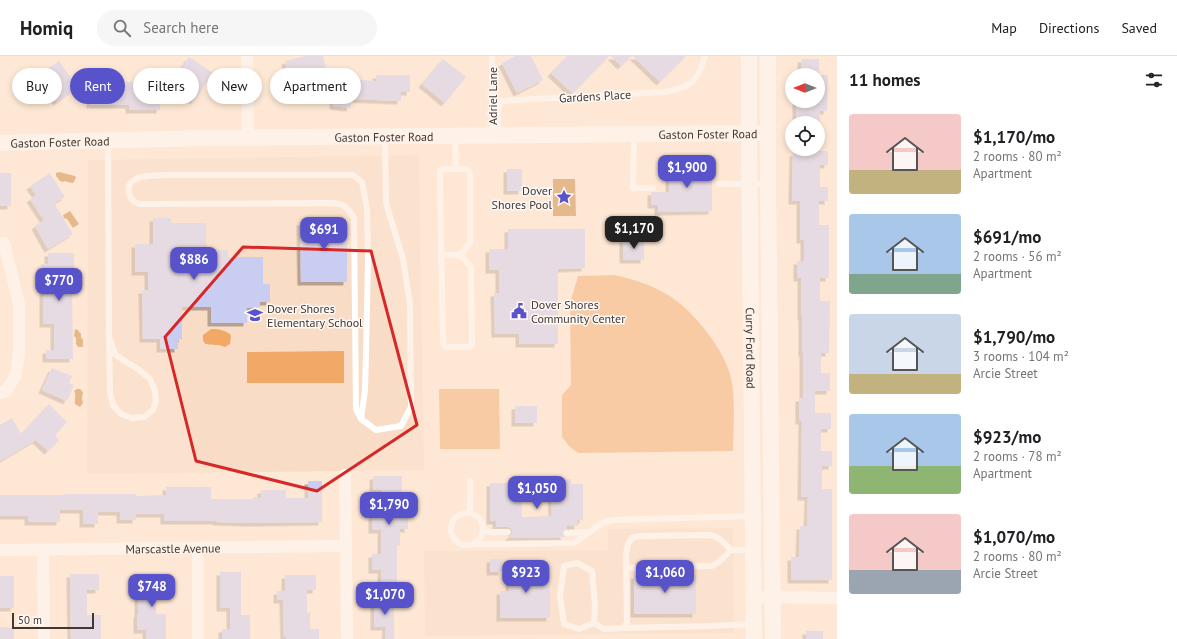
<!DOCTYPE html>
<meta charset="utf-8">
<style>
body{margin:0;font-family:"PT Sans",sans-serif;background:#f6f6f6;color:#202124;height:100vh;display:flex;flex-direction:column;font-size:15px;white-space:nowrap}
*{box-sizing:border-box;margin:0}
p{font-size:13px;color:#757577}
.icon{flex:none;width:22px;height:22px;fill:none;stroke:currentColor;stroke-width:2;stroke-linecap:round;stroke-linejoin:round}
.map{position:relative;flex:1;overflow:hidden}
.drawer{display:flex;flex-direction:column;background:#fff;width:340px}
.drawer>*{flex:none}
.hud{position:absolute;left:12px;top:12px;width:380px;height:36px;display:flex;gap:8px}
.needle{width:26px;rotate:270deg}
.buttons{position:absolute;left:785px;top:12px;display:grid;gap:8px}
.buttons a{display:grid;place-items:center;width:40px;height:40px;border-radius:50%;background:#fff;box-shadow:0 2px 6px #0003;font-size:20px}
.scale{position:absolute;left:12px;bottom:10px;width:82px;box-sizing:border-box;padding-left:4px;border:2px solid #403831;border-top:0;font-size:11px;line-height:14px;white-space:nowrap;color:#403831;-webkit-text-stroke:3px #fef9f6;paint-order:stroke}
.price{position:absolute;translate:-50% -34px;padding:0 9px;border-radius:8px;background:#5953cb;color:#fff;font-size:13px;line-height:26px;filter:drop-shadow(0 1px 2px #0008)}
.price::after{content:'';position:absolute;left:50%;top:24px;width:12px;height:9px;margin-left:-6px;background:inherit;clip-path:polygon(0 0,100% 0,50% 100%)}
.price.selected{background:#222;color:#fff}
ul{padding:0;list-style:none}
li{display:flex;align-items:center;gap:12px;height:100px;padding:0 12px}
li span{display:grid;place-items:center;flex:none;width:112px;height:80px;border-radius:4px;color:#555}
li>.icon{margin-inline-start:auto}
span .icon{width:48px;height:48px;fill:#fffc;stroke-width:1}
li b{font-size:17px}
h2{display:flex;justify-content:space-between;align-items:center;height:48px;padding:0 12px;font-size:17px}
.pill{padding:0 14px;border-radius:18px;background:#fff;box-shadow:0 2px 6px #0003;font-size:14px;line-height:36px}
.pill.selected{background:#5953cb;color:#fff}
header{display:flex;align-items:center;gap:24px;box-sizing:border-box;height:56px;padding:0 20px;background:#fff;border-bottom:1px solid #e0e0e0}
header strong{font-size:19px}
nav{display:flex;gap:22px;margin-inline-start:auto;font-size:14px}
.search{width:280px;height:36px;background:#f6f6f6;display:flex;align-items:center;gap:10px;box-sizing:border-box;padding:0 14px;border-radius:22px;color:#757577;font-size:15px}
main{display:flex;flex:1;min-height:0}
.map>svg:first-child{display:block}
.built{fill:#f8dcc5}
.green{fill:#f2a968}
.water{fill:#cb8035}
.building{fill:#c9cdf2;filter:url(#shadow)}
.lines{fill:none;stroke-linecap:round;stroke-linejoin:round}
.lane{stroke:#fff;stroke-width:6}
.street{stroke:#fff;stroke-width:12}
.secondary{stroke:#fff;stroke-width:16}
.marked{fill:none;stroke:#d62828;stroke-width:3;stroke-linejoin:round}
.labels{text-anchor:middle;dominant-baseline:central;stroke-width:3;stroke-linejoin:round;paint-order:stroke}
.street-label{font-size:12px;fill:#403831;stroke:#fef9f6}
.poi-label{font-size:12px;fill:#403831;stroke:#fef9f6;text-anchor:start}
</style>
<header>
<strong>Homiq</strong>
<div class="search"><svg class="icon" aria-label="search" viewBox="0 0 24 24"><circle cx="10" cy="10" r="6"/><path d="M15 15l6 6"/></svg>Search here</div>
<nav><a>Map</a><a>Directions</a><a>Saved</a></nav>
</header>
<main>
<div class="map">
<svg width="837" height="583" viewBox="0 0 837 583">
<defs>
<filter id="shadow"><feDropShadow dx="-3.5" dy="3.5" stdDeviation="0" flood-color="#0004"/></filter>
</defs>
<rect width="100%" height="100%" fill="#fee8d6"/>
<path class="built" d="M419,99L424,414L87,418L88,104Z
M733,472L734,577L425,580L424,495L608,494V473Z"/>
<path class="green" d="M614,219C633,223 652,229 668,239C693,254 725,294 731,322C736,346 733,371 733,395L578,397L569,390L562,381V339L571,329L570,247L578,220Z
M211,273C219,273 225,274 231,279L230,288L225,291C222,290 220,289 218,289C209,288 202,291 203,279Z
M344,295V327H247V296Z
M439,333H499L500,393H440Z"/>
<path class="water" d="M59,116L75,120L76,121L74,126L72,127L64,125L63,126L60,125L56,120V117Z
M553,123H575L576,160H553Z
M70,155L79,168L73,172L67,163L64,162L63,159Z
M75,273L78,274L80,277H81V281L83,284V291H78L76,288V282L74,280Z
M77,333H80L83,336L82,342L83,347L80,351L75,348C74,344 77,339 74,335Z"/>
<path class="building" d="M306,0H323L326,12L315,15L320,37L294,43L285,5Z
M515,0H531L543,24L517,37L502,7Z
M567,0H609L574,36L572,37L551,17Z
M611,0H632L621,10Z
M633,0H686L660,26Z
M189,1L213,17L194,45L171,29Z
M443,3L466,21L445,47L422,28Z
M801,3H819V19H828L827,55H820V67H804V62H796V45H818V19H801Z
M59,5L77,31L57,46L38,19Z
M376,19H410V36H401V45L351,43L350,52L333,50L335,22L376,25Z
M90,24H124V26H144V30H160V54H129V49H90Z
M801,93H819V95H828V109H820V131H828V145H819V169H829V222H820V245H830L829,297H821V317H830V335H815V357H831V373H821V395H832V410H822V433H832V524H791V501H799L800,470H807L808,441H801L802,365H799V342H803V297H802V261H801V222H797V205H804V184H800V145H792L793,97H801Z
M669,108H712V155L658,156V149H651V136H669Z
M507,113H522V135H507Z
M0,117H11V150H0Z
M50,117L65,141L54,147L73,178L48,193L35,170L44,164L30,143L36,139L30,130Z
M153,162H171V167H206V194H228V201H263V228H270V246H260V251L247,252V267H211V251H182V283H178V293H160V283H143L142,234H148V216H135V188H153Z
M320,163H328V165H347V226H301L300,166L320,165Z
M508,173H585V212L558,213V288H519V278H495L494,237H499V214H489V193H508Z
M623,183H644V204H623Z
M48,197H74V229H72L73,303H46V294H54V268H43V229H41V208H48Z
M52,312L72,320L69,327L74,329L67,345L42,334Z
M49,348L67,366L55,379L59,384L48,395L36,384L0,405V369L12,362L21,378Z
M515,350H537V367H515Z
M373,420H402L401,459H408V473H400V490H397V526H381V514H372V498H381V474H372V459H381L382,434H373Z
M571,423V428H583V464H577L578,470H567V473H564L563,477L565,481L508,482L512,478V474L511,472L508,471H496V465H490V427H522V461L552,460L551,428H558V424Z
M308,425H322V466L253,467L216,466V465H164V458H136V464H120V456H98V468H83V454H60V466H28V460H0V439H65V438H136V440L166,439V431H211V443H253V441H261V434H286V442H308Z
M490,503H502V516H490Z
M509,509H534V518H550V562H500V535H509Z
M220,516H241V559H250V583H222V573H230V552H220Z
M70,518H99V534H87V559H101V583H71Z
M285,519H316V534H307V557L310,556V573H319V583H286V581H284L283,544H277V535H285Z
M634,519H696V558H634Z
M0,520H14V552H0Z
M147,520H167V535H156V558H166V583H146V574H137V558H138V528H147Z
M374,543H394V583H385L386,571H374Z
M0,571L14,572V583H0Z
M806,575H823V583H806Z"/>
<g class="lines">
<path class="lane" d="M492,0V78
M634,79L633,132H653
M455,80L456,113H442L440,115V118L443,287L446,291H469L472,289V287L471,211L460,199L470,187V116L467,113H456
M498,80V55L501,45L664,36C690,32 698,26 705,0
M108,85L109,281L110,336L113,349L121,358L132,362L144,361L153,354L156,345L155,335L150,323L138,313L126,306L115,298L109,281
M719,128H767
M441,199H460
M361,363L365,334L366,297L368,203L367,153L362,126L353,119H164C152,120 125,118 129,137C130,143 134,146 139,148L332,147C345,148 347,151 354,162L356,353L361,363L376,374L401,370L411,351L410,248L403,203L386,147L385,81
M470,425V457
M451 473a16 16 0 1 1 32 0a16 16 0 1 1-32 0Z
M483,473L489,476H508
M567,477L589,476
M474,488L574,487L602,467L612,464L752,460
M577,507L592,515L595,549L594,567L579,573L564,568L560,540L564,510Z
M626,512L712,510L719,506L731,494H753
M594,567L604,573L623,572L627,567L626,498L628,488L632,482L639,480L709,479C719,480 725,488 731,494
M623,572L711,570L754,568"/>
<g class="street">
<path d="M247,0L248,82"/>
<path d="M0,337L6,335L16,319L19,296V248L4,187"/>
<path d="M345,419L347,583"/>
<path d="M198,492V583"/>
<path id="s1" d="M0,494L346,490"/>
<path d="M43,494L44,583"/>
<path d="M753,541L837,542"/>
</g>
<g class="secondary">
<path id="s2" d="M749,0V78L754,583"/>
<path d="M768,0V128L773,583"/>
<path id="s3" d="M0,87L207,82L768,77"/>
</g>
</g>
<path d="M0 0H837V583H0ZM243,191L371,195L417,369L317,435L196,405L165,281Z" fill="#fee8d6" fill-opacity=".55" fill-rule="evenodd"/>
<path class="marked" d="M243,191L371,195L417,369L317,435L196,405L165,281Z"/>
<defs>
<symbol id="sight-bare" viewBox="-9 -9 18 18"><path d="M0-6L1.8-2.2L6-1.7L2.9 1.2L3.7 5.4L0 3.3L-3.7 5.4L-2.9 1.2L-6-1.7L-1.8-2.2Z" fill="#5953cb" stroke="#fef9f6" stroke-width="2.5" paint-order="stroke"/></symbol>
<symbol id="civic-bare" viewBox="-9 -9 18 18"><path d="M-.6-6.5H3V-4.5H.6V-3L4-1V1h2V6H-6V1h2V-1L-.6-3ZM-1.2 2.5V6h2.4V2.5Z" fill="#5953cb" stroke="#fef9f6" stroke-width="2.5" paint-order="stroke"/></symbol>
<symbol id="school-bare" viewBox="-9 -9 18 18"><path d="M0-5L7-2L0 1L-7-2ZM-4 1L0 2.5L4 1V4Q0 6-4 4Z" fill="#5953cb" stroke="#fef9f6" stroke-width="2.5" paint-order="stroke"/></symbol>
</defs>
<g fill-rule="evenodd">
<use href="#sight-bare" x="553" y="130" width="22" height="22"/>
<use href="#civic-bare" x="508" y="244" width="22" height="22"/>
<use href="#school-bare" x="244" y="248" width="22" height="22"/>
</g>
<g class="labels">
<g class="street-label">
<text transform="translate(492 40) rotate(-90)">Adriel Lane</text>
<text transform="translate(595 40) rotate(-3)">Gardens Place</text>
<text stroke="none"><textPath href="#s3" startOffset="708">Gaston Foster Road</textPath></text>
<text stroke="none"><textPath href="#s3" startOffset="384">Gaston Foster Road</textPath></text>
<text stroke="none"><textPath href="#s3" startOffset="60">Gaston Foster Road</textPath></text>
<text stroke="none"><textPath href="#s2" startOffset="292">Curry Ford Road</textPath></text>
<text stroke="none"><textPath href="#s1" startOffset="173">Marscastle Avenue</textPath></text>
</g>
<g class="poi-label">
<text x="552" y="134" text-anchor="end">Dover<tspan x="552" dy="14">Shores Pool</tspan></text>
<text x="531" y="248">Dover Shores<tspan x="531" dy="14">Community Center</tspan></text>
<text x="267" y="252">Dover Shores<tspan x="267" dy="14">Elementary School</tspan></text>
</g>
</g>
</svg>
<div class="buttons">
<a><svg class="needle" viewBox="-14 -14 28 28"><path d="M0-13l5 13h-10z" fill="#e53935"/><path d="M0 13l5-13h-10z" fill="#757577"/></svg></a>
<a><svg class="icon" aria-label="locate" viewBox="0 0 24 24"><circle cx="12" cy="12" r="6"/><path d="M12 2v4M12 18v4M2 12h4M18 12h4"/></svg></a>
</div>
<div class="scale">50 m</div>
<b class="price" style="left:687px;top:133px">$1,900</b>
<b class="price selected" style="left:634px;top:194px">$1,170</b>
<b class="price" style="left:324px;top:195px">$691</b>
<b class="price" style="left:194px;top:225px">$886</b>
<b class="price" style="left:59px;top:246px">$770</b>
<b class="price" style="left:537px;top:454px">$1,050</b>
<b class="price" style="left:389px;top:470px">$1,790</b>
<b class="price" style="left:526px;top:538px">$923</b>
<b class="price" style="left:665px;top:538px">$1,060</b>
<b class="price" style="left:152px;top:552px">$748</b>
<b class="price" style="left:385px;top:560px">$1,070</b>
<div class="hud">
<a class="pill">Buy</a>
<a class="pill selected">Rent</a>
<a class="pill">Filters</a>
<a class="pill">New</a>
<a class="pill">Apartment</a>
</div>
</div>
<section class="drawer">
<h2>11 homes<svg class="icon" aria-label="filters" viewBox="0 0 24 24"><path d="M4 7h16M4 17h16"/><circle cx="9" cy="7" r="2"/><circle cx="15" cy="17" r="2"/></svg></h2>
<ul>
<li><span style="background:linear-gradient(#f6c9c9 70%,#c2b280 0)"><svg class="icon" aria-label="home" viewBox="0 0 24 24"><path d="M3 11l9-7 9 7M6 9v11h12V9"/></svg></span><div><b>$1,170/mo</b><p>2 rooms · 80 m²</p><p>Apartment</p></div></li>
<li><span style="background:linear-gradient(#a9c7e8 75%,#7fa58c 0)"><svg class="icon" aria-label="home" viewBox="0 0 24 24"><path d="M3 11l9-7 9 7M6 9v11h12V9"/></svg></span><div><b>$691/mo</b><p>2 rooms · 56 m²</p><p>Apartment</p></div></li>
<li><span style="background:linear-gradient(#c9d6e8 75%,#c2b280 0)"><svg class="icon" aria-label="home" viewBox="0 0 24 24"><path d="M3 11l9-7 9 7M6 9v11h12V9"/></svg></span><div><b>$1,790/mo</b><p>3 rooms · 104 m²</p><p>Arcie Street</p></div></li>
<li><span style="background:linear-gradient(#a9c7e8 65%,#8fb573 0)"><svg class="icon" aria-label="home" viewBox="0 0 24 24"><path d="M3 11l9-7 9 7M6 9v11h12V9"/></svg></span><div><b>$923/mo</b><p>2 rooms · 78 m²</p><p>Apartment</p></div></li>
<li><span style="background:linear-gradient(#f6c9c9 70%,#9aa5b1 0)"><svg class="icon" aria-label="home" viewBox="0 0 24 24"><path d="M3 11l9-7 9 7M6 9v11h12V9"/></svg></span><div><b>$1,070/mo</b><p>2 rooms · 80 m²</p><p>Arcie Street</p></div></li>
</ul>
</section>
</main>
